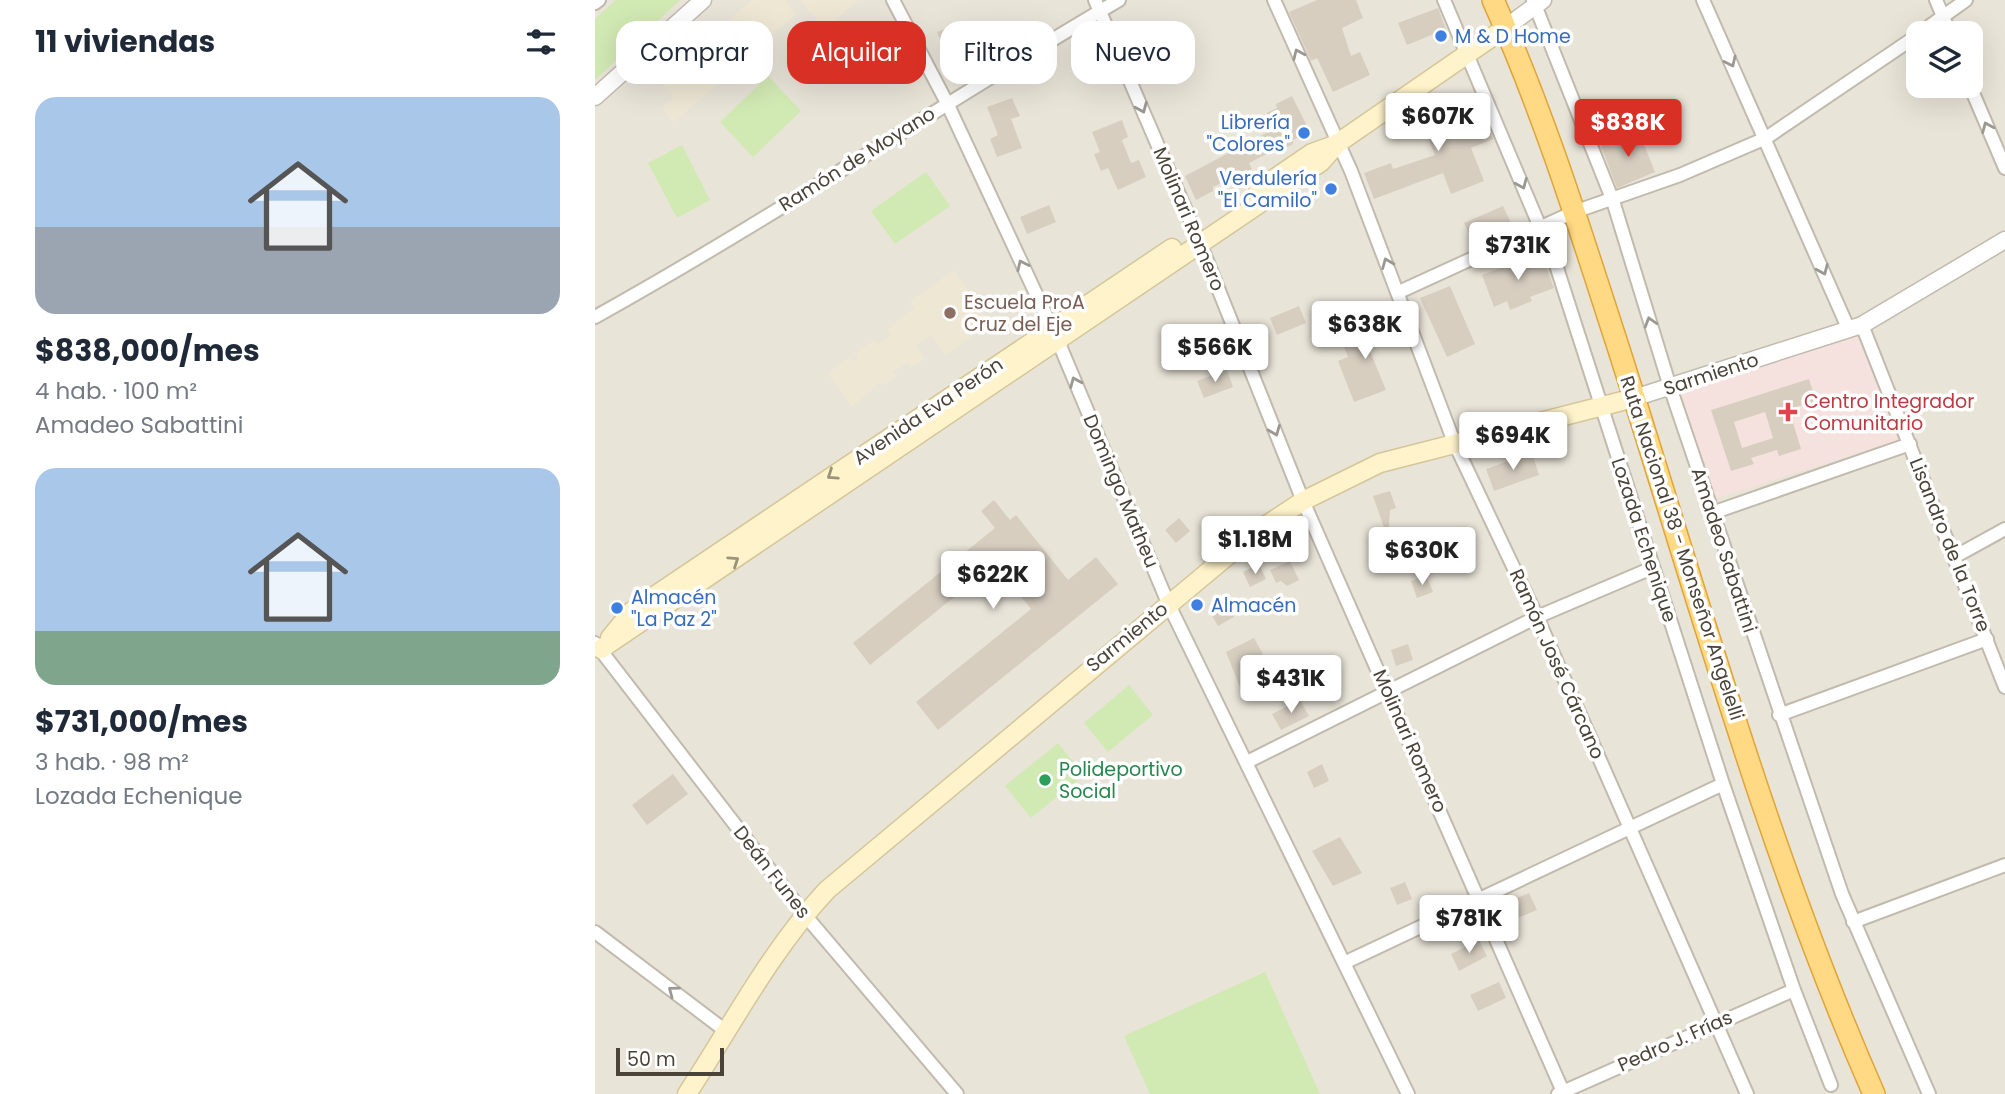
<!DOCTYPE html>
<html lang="es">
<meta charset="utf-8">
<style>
body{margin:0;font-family:Poppins,sans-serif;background:#f6f6f7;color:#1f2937;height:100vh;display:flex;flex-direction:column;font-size:26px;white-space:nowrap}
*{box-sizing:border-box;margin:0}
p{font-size:23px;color:#747a83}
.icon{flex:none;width:38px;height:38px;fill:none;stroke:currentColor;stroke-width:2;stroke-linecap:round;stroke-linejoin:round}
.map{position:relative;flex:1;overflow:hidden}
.drawer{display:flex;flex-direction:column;background:#fff;width:595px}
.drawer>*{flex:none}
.guide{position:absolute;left:21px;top:21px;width:665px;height:63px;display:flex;gap:14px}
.tools{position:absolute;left:1311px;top:21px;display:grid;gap:14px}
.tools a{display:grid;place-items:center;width:77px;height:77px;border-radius:14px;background:#fff;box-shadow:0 7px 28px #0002;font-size:35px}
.scale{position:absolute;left:21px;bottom:18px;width:108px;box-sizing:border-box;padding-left:7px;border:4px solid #4a4338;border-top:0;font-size:19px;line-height:24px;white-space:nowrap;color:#4a4338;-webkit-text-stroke:5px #fff;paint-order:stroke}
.price{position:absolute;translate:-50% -60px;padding:0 16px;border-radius:7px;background:#fff;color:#222;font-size:23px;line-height:46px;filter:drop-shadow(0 2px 4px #0008)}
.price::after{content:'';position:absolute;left:50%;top:42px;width:21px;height:16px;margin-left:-10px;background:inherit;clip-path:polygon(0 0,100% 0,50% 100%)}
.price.active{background:#d93025;color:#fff}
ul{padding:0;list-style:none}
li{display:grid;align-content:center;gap:14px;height:371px;padding:0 35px}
li span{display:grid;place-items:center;height:217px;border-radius:21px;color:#555}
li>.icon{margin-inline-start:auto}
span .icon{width:126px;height:126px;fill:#fffc;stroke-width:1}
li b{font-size:30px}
h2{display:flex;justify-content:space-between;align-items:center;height:84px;padding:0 35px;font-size:30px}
.chip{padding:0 24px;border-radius:21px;background:#fff;box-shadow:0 7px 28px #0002;font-size:24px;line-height:63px}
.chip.active{background:#d93025;color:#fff}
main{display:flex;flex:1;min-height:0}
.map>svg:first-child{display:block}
.residential{fill:#e9e4d8;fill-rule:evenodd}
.education{fill:#eee7d4}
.medical{fill:#f5e2de}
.green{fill:#d1e9b3}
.building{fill:#d7cec0;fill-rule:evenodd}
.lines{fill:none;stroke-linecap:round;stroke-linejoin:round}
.minor-casing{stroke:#c1baad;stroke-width:16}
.tertiary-casing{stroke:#c1baad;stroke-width:19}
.secondary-casing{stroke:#d5c69a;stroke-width:21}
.trunk-casing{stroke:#e0a43a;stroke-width:24}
.minor{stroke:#fff;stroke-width:12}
.tertiary{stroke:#fff;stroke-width:16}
.secondary{stroke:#fff3cb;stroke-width:18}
.trunk{stroke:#ffd983;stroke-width:21}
.oneway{stroke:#9b9892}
.oneway2{stroke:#9b927a}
.shop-dot{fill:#3f7fe0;stroke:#fff;stroke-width:2.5}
.education-dot{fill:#8d6e63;stroke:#fff;stroke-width:2.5}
.health-dot{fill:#e0444e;stroke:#fff;stroke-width:2.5}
.leisure-dot{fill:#2e9e5b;stroke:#fff;stroke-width:2.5}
.labels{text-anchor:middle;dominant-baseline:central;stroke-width:7;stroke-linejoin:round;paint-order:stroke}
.shop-label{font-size:19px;fill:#366cbe;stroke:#fff;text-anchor:start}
.street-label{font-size:19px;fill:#4a4338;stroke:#fff}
.education-label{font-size:19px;fill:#785e54;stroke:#fff;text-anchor:start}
.health-label{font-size:19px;fill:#be3a42;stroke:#fff;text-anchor:start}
.leisure-label{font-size:19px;fill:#27864d;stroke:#fff;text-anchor:start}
</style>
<main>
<section class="drawer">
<h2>11 viviendas<svg class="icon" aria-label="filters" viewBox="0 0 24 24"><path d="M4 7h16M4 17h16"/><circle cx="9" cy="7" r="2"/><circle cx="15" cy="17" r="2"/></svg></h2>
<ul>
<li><span style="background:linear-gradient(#a9c7e8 60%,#9aa5b1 0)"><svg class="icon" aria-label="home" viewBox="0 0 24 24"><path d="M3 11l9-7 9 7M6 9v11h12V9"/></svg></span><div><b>$838,000/mes</b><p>4 hab. · 100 m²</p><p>Amadeo Sabattini</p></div></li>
<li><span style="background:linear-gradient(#a9c7e8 75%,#7fa58c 0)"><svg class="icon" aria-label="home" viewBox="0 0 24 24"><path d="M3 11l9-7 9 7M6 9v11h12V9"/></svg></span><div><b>$731,000/mes</b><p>3 hab. · 98 m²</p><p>Lozada Echenique</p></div></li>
</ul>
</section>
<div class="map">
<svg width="1410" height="1094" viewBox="0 0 1410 1094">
<rect width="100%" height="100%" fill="#f5f2ea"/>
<path class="residential" d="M0,0H1410V1094H0ZM1323,33H1376V86H1323Z"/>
<path class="education" d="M157,0H193L191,3L201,14L176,36L165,25L156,33L167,46L79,122L67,108L79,97L65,80Z
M205,0H263L230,29Z
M359,270L396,323L351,355L336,335L321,345L330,358L316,368L312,362L298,372L301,376L288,386L285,383L257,407L233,373L254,358L258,362L263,358L260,353L280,340L283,344L296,335L292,329L319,309L315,302Z"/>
<path class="medical" d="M1267,329L1313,437L1116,500L1075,387Z"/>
<path class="green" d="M21,0H85L0,80V19Z
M173,76L206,111L158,157L125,122Z
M87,145L115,200L82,218L53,163Z
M331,172L355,206L300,244L276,211Z
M534,685L558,715L513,752L489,723Z
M463,743L489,775L436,818L410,786Z
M670,972L725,1094H555L529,1036Z"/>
<path class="building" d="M722,0H761L768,18L747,28L756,56L765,52L775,75L738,92L722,58L716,61L694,12Z
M843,8L851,29L812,45L803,23Z
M371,21L378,38L349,49L342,32Z
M697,96L715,132L698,140V144L686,150L685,147L654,163L657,169L618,187V191L601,200L590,176L679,129L672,113L682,108L681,104Z
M855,97L866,125L888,116L898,139L876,148L889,181L856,194L848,173L779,199L769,173L796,163L798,169L840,155L822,110Z
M417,98L425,116L416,119L427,148L402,157L395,139L403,135L392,107Z
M527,120L533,137L527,140L536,163L544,160L551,177L523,190L513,168L506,171L499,154L505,152L497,132Z
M1043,130L1060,172L1022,188L1006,146Z
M454,205L461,222L432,234L425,217Z
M908,206L916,223L877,240L869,223Z
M946,253L959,288L935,297L937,301L915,310L912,301L899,307L887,275Z
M855,286L880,344L852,357L825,298Z
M704,306L711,323L682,335L675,318Z
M794,321L801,340L774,349L791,390L759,402L743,361L753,357L746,339Z
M632,370L638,387L609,398L602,381Z
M1214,379L1221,401L1194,409L1206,449L1184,456L1182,450L1156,458L1159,464L1136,471L1116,410ZM1170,412L1178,438L1147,448L1139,422Z
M937,453L944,475L899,491L891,469Z
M795,491L801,508L795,510L793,539L778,496Z
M399,500L415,520L421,515L473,580L501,557L523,584L343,730L321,702L436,609L400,564L275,665L258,643L400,528L386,511Z
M584,518L595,531L581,543L570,530Z
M706,524L713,539L697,547L690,532Z
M695,561L704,580L692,586L686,581L681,583L675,570Z
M664,564L671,579L655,587L648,572Z
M831,575L838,592L822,598L816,581Z
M630,603L639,617L623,626L615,612Z
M659,638L668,654L653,662L662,682L646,690L631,652Z
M813,644L818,660L801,666L796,650Z
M705,700L714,716L686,730L677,714Z
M727,764L734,781L719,788L712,772Z
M78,774L93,794L52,825L37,805Z
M745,837L767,873L738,886L717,851Z
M810,882L817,899L802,905L795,888Z
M934,893L942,910L913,922L906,905Z
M884,940L892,956L864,971L856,954Z
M904,982L911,998L883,1011L875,995Z"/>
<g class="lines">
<defs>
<path id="minor" d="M298,0L352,103L463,341L573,603L813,1094
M500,0L605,243L708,501L969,1094
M679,0L756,171L859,442L942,617L1152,1094
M849,0L961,265L1128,784L1199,990L1236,1085
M938,0L1018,201L1075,387L1247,894L1334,1094
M1108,0L1254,330
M1341,0L1355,33
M0,3L4,0
M1325,33L1371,0
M1375,86L1410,168
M804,292L979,212L1085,175L1171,138L1323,35
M0,317C178,218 348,103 524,0
M1267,325L1410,687
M1117,513L1315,444
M1361,556L1410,529
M0,643L209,914L362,1094
M1184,715L1392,639
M652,762L942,617L1057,568
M1258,922L1410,865
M0,932L132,1032
M749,963L1128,784
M963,1094L1199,990"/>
<path id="tertiary" d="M910,28L948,0
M0,97L108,0
M1039,398L1267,325L1410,240"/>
<path id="secondary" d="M664,189L717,153L739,145
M15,638L37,611L577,248
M6,649L726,162L743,143L910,28
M92,1094C137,1025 176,950 232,890L661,532L708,501L785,463L1039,398"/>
<path id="trunk" d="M898,0C950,115 987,236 1026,356C1105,604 1174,856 1279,1094"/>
</defs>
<use href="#minor" class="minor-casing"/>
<use href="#tertiary" class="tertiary-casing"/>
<use href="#secondary" class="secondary-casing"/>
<use href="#trunk" class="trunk-casing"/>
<use href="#minor" class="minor"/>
<use href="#tertiary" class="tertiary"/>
<use href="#secondary" class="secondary"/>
<use href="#trunk" class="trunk"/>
</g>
<defs><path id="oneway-chevron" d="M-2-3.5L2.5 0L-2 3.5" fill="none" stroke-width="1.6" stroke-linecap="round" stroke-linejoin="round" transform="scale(1.75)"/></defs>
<g class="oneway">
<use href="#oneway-chevron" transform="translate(703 54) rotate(-114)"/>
<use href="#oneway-chevron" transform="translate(1136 62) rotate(65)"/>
<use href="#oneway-chevron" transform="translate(547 108) rotate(67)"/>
<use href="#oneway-chevron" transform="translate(1392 127) rotate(-113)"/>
<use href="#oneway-chevron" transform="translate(927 184) rotate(67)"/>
<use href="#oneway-chevron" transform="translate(792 263) rotate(-112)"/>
<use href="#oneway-chevron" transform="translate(427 265) rotate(-115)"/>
<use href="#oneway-chevron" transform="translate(1228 270) rotate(67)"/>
<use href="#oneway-chevron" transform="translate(1055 322) rotate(-107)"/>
<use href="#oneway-chevron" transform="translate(480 382) rotate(-113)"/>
<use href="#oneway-chevron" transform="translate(680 431) rotate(68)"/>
<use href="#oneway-chevron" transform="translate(78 991) rotate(-143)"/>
</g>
<g class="oneway2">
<use href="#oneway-chevron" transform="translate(237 475) rotate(146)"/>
<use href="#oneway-chevron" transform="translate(139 561) rotate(-34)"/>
</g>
<g class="shop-dot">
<circle cx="846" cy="36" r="7"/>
<circle cx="709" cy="133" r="7"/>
<circle cx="736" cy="189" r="7"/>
<circle cx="602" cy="605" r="7"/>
<circle cx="22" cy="608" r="7"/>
</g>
<circle class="education-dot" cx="355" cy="313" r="7"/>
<path class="health-dot" d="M1189.5 401.5h7v7h7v7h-7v7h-7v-7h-7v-7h7z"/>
<circle class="leisure-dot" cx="450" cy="780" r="7"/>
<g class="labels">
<g class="shop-label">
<text x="860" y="36">M &amp; D Home</text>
<text x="695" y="122" text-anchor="end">Librería<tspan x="695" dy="22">"Colores"</tspan></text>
<text x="722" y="178" text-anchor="end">Verdulería<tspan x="722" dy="22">"El Camilo"</tspan></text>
<text x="36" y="597">Almacén<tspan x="36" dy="22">"La Paz 2"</tspan></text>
<text x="616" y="605">Almacén</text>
</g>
<g class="street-label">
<text transform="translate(262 159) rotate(-32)">Ramón de Moyano</text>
<text transform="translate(594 219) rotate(67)">Molinari Romero</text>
<text transform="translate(1116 374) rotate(-18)">Sarmiento</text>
<text transform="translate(333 411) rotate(-34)">Avenida Eva Perón</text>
<text transform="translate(526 491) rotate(67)">Domingo Matheu</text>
<text transform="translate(1049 540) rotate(72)">Lozada Echenique</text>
<text transform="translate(1355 545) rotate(68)">Lisandro de la Torre</text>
<text transform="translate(1087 548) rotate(72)">Ruta Nacional 38 - Monseñor Angelelli</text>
<text transform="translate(1129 550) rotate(72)">Amadeo Sabattini</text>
<text transform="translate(532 637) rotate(-39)">Sarmiento</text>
<text transform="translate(962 664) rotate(66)">Ramón José Cárcano</text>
<text transform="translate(815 741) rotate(66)">Molinari Romero</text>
<text transform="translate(177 872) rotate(52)">Deán Funes</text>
<text transform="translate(1080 1041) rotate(-24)">Pedro J. Frías</text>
</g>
<g class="education-label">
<text x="369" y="302">Escuela ProA<tspan x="369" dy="22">Cruz del Eje</tspan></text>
</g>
<g class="health-label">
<text x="1209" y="401">Centro Integrador<tspan x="1209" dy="22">Comunitario</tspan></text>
</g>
<g class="leisure-label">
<text x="464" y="769">Polideportivo<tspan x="464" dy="22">Social</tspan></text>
</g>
</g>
</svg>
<div class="tools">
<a><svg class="icon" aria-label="layers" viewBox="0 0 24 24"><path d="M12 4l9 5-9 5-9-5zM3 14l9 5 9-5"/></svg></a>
</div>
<div class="scale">50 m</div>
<b class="price" style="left:843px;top:153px">$607K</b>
<b class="price active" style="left:1033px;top:159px">$838K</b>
<b class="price" style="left:923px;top:282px">$731K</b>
<b class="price" style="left:770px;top:361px">$638K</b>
<b class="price" style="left:620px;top:384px">$566K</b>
<b class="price" style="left:918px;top:472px">$694K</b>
<b class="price" style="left:660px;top:576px">$1.18M</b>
<b class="price" style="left:827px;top:587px">$630K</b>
<b class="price" style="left:398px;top:611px">$622K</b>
<b class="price" style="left:696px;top:715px">$431K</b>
<b class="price" style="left:874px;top:955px">$781K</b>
<div class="guide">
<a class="chip">Comprar</a>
<a class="chip active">Alquilar</a>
<a class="chip">Filtros</a>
<a class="chip">Nuevo</a>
</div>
</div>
</main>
